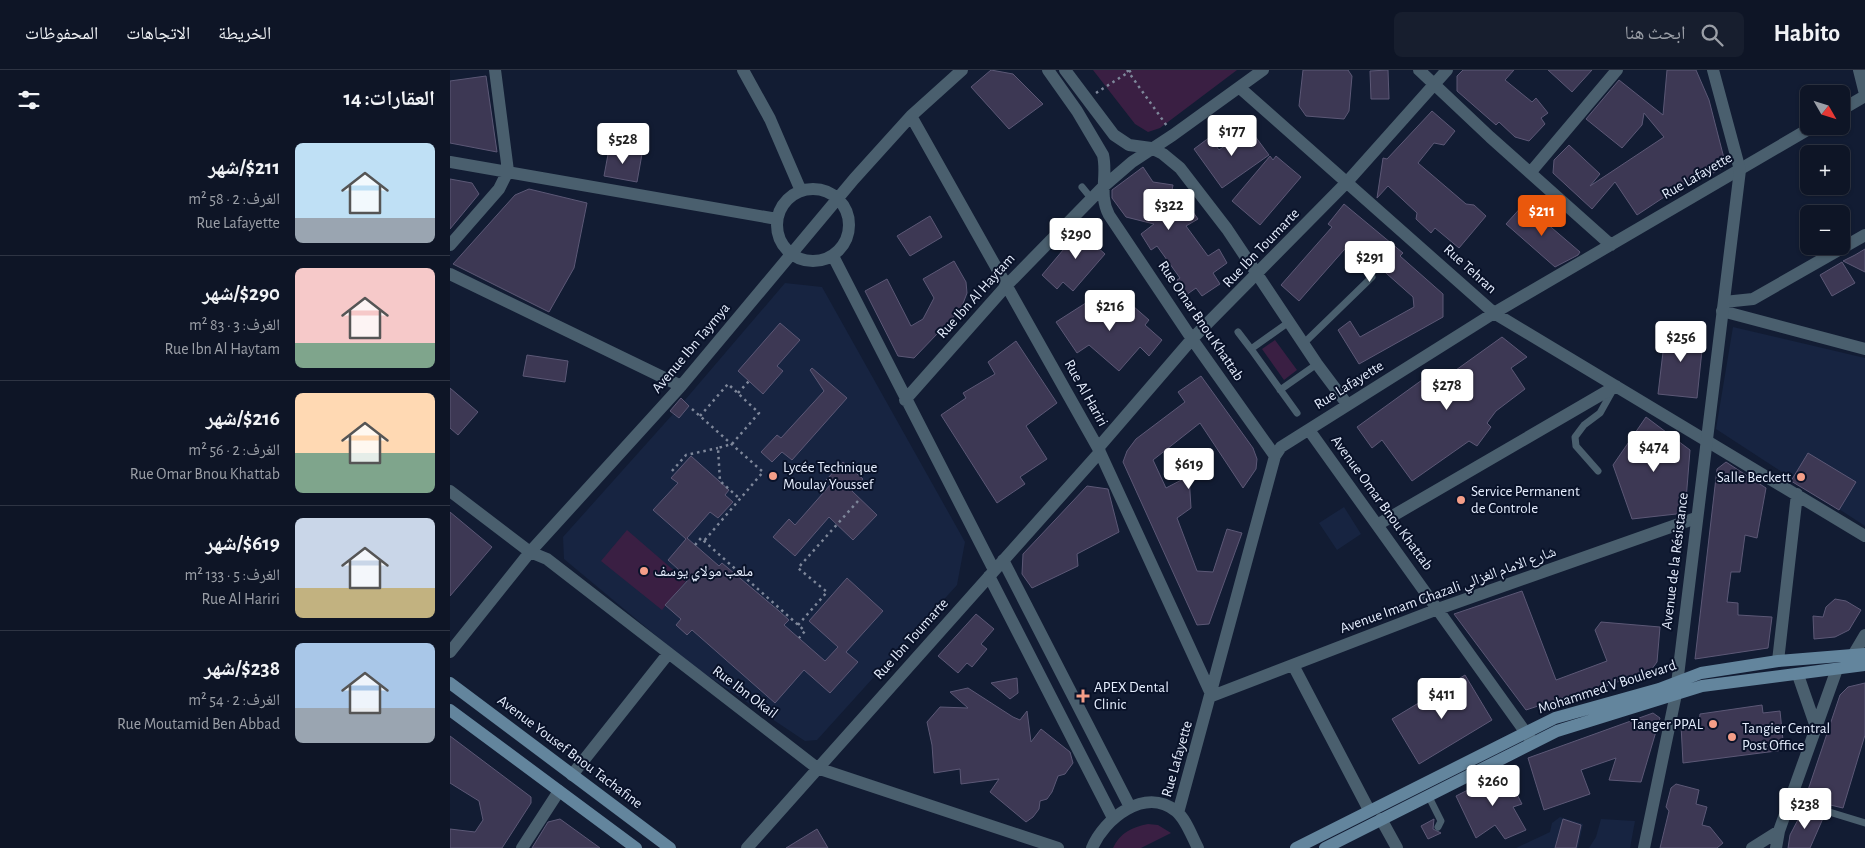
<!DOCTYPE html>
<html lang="ar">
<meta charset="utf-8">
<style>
body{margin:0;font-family:"Alegreya Sans","Noto Naskh Arabic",sans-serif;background:#171e2e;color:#f1f3f6;direction:rtl;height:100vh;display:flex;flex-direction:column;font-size:19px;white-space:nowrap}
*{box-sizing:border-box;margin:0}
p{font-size:16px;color:#9b9fa7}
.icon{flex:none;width:28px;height:28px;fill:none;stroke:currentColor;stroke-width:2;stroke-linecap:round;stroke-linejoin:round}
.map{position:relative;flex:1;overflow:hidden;direction:ltr}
.side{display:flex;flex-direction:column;background:#0e1526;width:450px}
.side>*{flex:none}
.needle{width:32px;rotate:129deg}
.buttons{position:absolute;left:1350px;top:15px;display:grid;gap:10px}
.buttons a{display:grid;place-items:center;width:50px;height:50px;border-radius:8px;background:#0e1526;box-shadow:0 1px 4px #0004,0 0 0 1px #2e3443;font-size:25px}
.price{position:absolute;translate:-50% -42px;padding:0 11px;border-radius:5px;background:#fff;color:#222;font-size:16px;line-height:32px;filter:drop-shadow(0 1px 2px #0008)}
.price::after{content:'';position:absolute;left:50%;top:30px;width:15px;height:11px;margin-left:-8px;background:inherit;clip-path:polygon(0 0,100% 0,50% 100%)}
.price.on{background:#ea580c;color:#fff}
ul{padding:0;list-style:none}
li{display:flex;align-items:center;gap:15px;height:125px;padding:0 15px}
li+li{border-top:1px solid #2e3443}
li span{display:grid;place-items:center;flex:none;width:140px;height:100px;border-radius:8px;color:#555}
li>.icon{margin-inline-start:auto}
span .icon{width:60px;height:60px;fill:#fffc;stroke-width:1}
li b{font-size:21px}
h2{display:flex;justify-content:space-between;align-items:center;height:60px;padding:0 15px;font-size:21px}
header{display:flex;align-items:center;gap:30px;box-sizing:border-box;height:70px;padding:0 25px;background:#0e1526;border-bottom:1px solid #2e3443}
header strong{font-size:24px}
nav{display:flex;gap:28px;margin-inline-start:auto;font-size:18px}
.search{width:350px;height:45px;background:#171e2e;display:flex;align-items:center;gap:12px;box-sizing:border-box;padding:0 18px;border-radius:8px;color:#9b9fa7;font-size:19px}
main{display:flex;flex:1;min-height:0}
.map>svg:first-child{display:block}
.built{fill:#172441}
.green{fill:#3a1f43}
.building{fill:#3d3854;stroke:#5c5876}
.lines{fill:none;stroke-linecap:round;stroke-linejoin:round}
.path{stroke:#7e879a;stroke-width:2.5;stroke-dasharray:2.5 4;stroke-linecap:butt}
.service{stroke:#4a5f6e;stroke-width:7}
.minor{stroke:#4a5f6e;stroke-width:12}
.tertiary{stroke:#4a5f6e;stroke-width:12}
.secondary{stroke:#63859d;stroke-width:12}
.poi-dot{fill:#f49e88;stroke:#091229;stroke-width:2}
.labels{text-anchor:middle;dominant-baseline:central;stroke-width:4;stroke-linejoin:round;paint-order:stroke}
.street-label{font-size:15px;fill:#e5edfd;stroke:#091229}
.poi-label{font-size:15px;fill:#e5edfd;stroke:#091229;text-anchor:start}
</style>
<header>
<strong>Habito</strong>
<div class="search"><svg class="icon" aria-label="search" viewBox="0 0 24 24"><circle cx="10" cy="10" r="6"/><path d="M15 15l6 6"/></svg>ابحث هنا</div>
<nav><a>الخريطة</a><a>الاتجاهات</a><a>المحفوظات</a></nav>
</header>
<main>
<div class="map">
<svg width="1415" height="778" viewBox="0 0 1415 778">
<rect width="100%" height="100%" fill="#121c33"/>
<path class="built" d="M335,213L372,217L515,472L507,515L367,670L355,671L240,594L114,489L113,467L223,344Z
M1283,257L1415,288V456L1266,359Z
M894,437L911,464L887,480L869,453Z
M1110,747L1133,754L1128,778H1066L1100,762L1102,753Z
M1151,749L1185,751L1180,778H1139L1146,767Z"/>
<path class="green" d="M643,0H787L710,58L698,62L685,54Z
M825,270L847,300L834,310L812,279Z
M177,460L236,511L212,540L151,491Z
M698,754L708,755L721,763L691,778H663C670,763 682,757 698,754Z"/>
<path class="building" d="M541,0L563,4L593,34L559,59L521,17Z
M853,0H898L902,6L899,41L894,49L856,46L849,36Z
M938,0L939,29H921L920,1Z
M1013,0H1064L1055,10L1082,32L1086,28L1098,43L1091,48L1095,54L1079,71L1065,67L1049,52L1046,55L1007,21V6Z
M1098,0H1142L1122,22Z
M1217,0H1246L1259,30L1276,96L1250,110L1246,106L1187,145L1165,112L1142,139L1103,103L1104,90L1119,75L1150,104L1140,116L1214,67L1194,43L1192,55L1172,78L1136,49L1169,10L1213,45Z
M36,6L47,82L0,73V11Z
M982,41L1005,61L994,75L984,73L968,93L1016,134L1024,135L1036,146L1009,178L985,158L981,163L966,149L967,143L938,116L927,128L933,88L937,89Z
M799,58L819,85L772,118L744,79L760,67L769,80Z
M159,79L192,84L187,112L154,106Z
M820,86L823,90L826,86L851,107L810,155L782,131Z
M693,97L703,112L723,115L717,148L738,135L748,149L736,156L758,186L769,179L777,193L763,203L770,214L752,226L746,218L736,225L727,210L730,208L707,176L701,180L691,164L704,154L676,147L662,128V120Z
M0,109L22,113L29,124L0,159Z
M79,119L137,133L124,198L99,242L3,194L65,125Z
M894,134L953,183L950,186L993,224V247L909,294L888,260L900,251L910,267L964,237L963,227L901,172L849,231L831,215L882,157L878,154Z
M1074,134L1130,182L1128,185L1105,197L1056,154Z
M480,146L492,167L460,186L447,166Z
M635,154L652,169L646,176L655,184L623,221L613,212L607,219L592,205Z
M1415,179V202L1393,191L1405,185Z
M504,191L516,212L517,223L511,239L464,288L448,286L415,221L437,209L461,256L473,249L484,228L473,209Z
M1392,192L1405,213L1382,226L1370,205Z
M642,229L656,251L675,229L699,250L695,255L712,270L699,286L690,277L669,301L639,275L627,283L606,252Z
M330,253L350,270L327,296L333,301L313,324L288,301Z
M1216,257L1254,261L1247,328L1208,324Z
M1052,267L1077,287L1061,298L1075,319L1046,341L1037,353L1041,357L1027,376L1019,371L962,411L932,370L922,378L907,357L972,310L986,320L996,314L1006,300Z
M566,271L607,333L576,356L597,389L570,407L575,414L547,433L491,345L516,328L513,323L545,304L538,292Z
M77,285L118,291L115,312L73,306Z
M362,298L397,328L342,390L332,382L322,392L311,382L327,365L331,368L374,321L360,300Z
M751,306L803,378L807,389L806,399L793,418L750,353L703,390L716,418L739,406L741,438L727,448L747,501L763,502L777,459L792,463L759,554L747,555L673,392L677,381L686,369L735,332L728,322Z
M0,318L28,342L8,365L0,358Z
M231,328L239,336L229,348L220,341Z
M1196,347L1240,380L1235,443L1182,449L1163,395Z
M1358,383L1406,412L1389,440L1341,411Z
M241,386L279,420L275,425L283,432L268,448L260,442L237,468L269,496L272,493L329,541L339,550L334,555L375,591L388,577L359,551L397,508L433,541L396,582L408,592L380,623L354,600L325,633L242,560L237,565L226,555L231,549L215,535L239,509L218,490L236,469L203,440L228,413L221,408Z
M393,392L413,409L402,421L427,445L403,470L379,447L345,486L323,467L339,449L345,455L381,414L376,410Z
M1276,392L1316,418L1307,468L1295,465L1290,502H1281L1277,532L1288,533V545L1322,547L1318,578L1245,589L1267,399Z
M637,416L658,419L669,462L627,484L628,496L582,518L572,504L573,484Z
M0,442L42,477L0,526Z
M1072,521L1106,610L1157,591L1145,560L1151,552L1210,557L1207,592L1201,600L1125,627L1124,624L1076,640L1004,544Z
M1385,529L1396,531L1411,540L1399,560L1385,567L1364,569L1363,546L1373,547L1376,537Z
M526,544L544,559L531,574L537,579L522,597L517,593L508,603L488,586Z
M1015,605L1042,650L969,694L942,649Z
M567,608L568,623L560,629L541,613Z
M1415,613V665L1393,738L1355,729L1390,625L1398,617Z
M518,618L563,647L570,650L577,641L581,672L591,659L620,682L623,693L615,704L608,706L602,722L597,729L590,731L589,739L583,747L576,752L540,722L549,709L511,714L510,699L484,703L482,675L477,652L490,637L518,638L500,622Z
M1312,635L1313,643L1330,641L1334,680L1233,693L1231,655L1249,654L1250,644Z
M1203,643L1210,648L1191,712L1159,710L1166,688L1131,700L1140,724L1094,740L1078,688Z
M0,666L81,727V733L52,778H0V759L25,762L33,750L29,731L0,713Z
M1055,701L1072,734L1063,737L1076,760L1055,769L1045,755L1026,768L1006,726Z
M1226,714L1249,720L1246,734L1257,737L1252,755L1260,757L1273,773L1267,778H1210L1219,741L1216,737L1221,718Z
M1353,740L1374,746L1360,778H1338L1340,765Z
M110,749L150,778H82L98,752Z
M984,749L983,759L991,763L978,769L971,756Z
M1113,749L1131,755L1126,778H1105Z
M367,759L378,778H336Z"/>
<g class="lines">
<path class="path" d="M677,0L717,56
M646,23L682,0
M288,323L299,311
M242,339L313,402L254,471
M250,346L278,314L309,343L282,374L268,378L270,411L290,429
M222,401L236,385L268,378
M245,475L251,468L254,471L355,561L349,568
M348,555L377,522L348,498L408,431"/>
<path class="service" d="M632,117L641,128
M839,252L801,279L847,343
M788,262L801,279
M853,274L922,207
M830,320L867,294
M1148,401L1126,376L1125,367L1134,355L1150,343L1164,318
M978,725L991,751L988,757
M1340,730L1415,753"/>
<path class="minor" d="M293,0L320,49L351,121
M598,0L627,41L653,85C658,106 648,124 659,145L742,269L825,386
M615,0L664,65L679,75L701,78L713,84L730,98L777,159L867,294L897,334
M969,0L1040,67L1161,175
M1409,0L1415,24
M790,18L1044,243L1415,466
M1391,40L1415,26
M461,46L648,378L762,626
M0,92L327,149
M1080,103L1167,0
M327 155a36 36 0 1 1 72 0a36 36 0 1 1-72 0Z
M0,175L49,119L58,101L45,0
M383,186L544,500
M0,204L231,316
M1274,232L1303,229L1415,165
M1272,241L1415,279
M455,330L557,215L653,117L682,92L723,65L813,0
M859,360L1081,670
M648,378L742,269L897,112L997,0
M0,421L80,482L97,489L367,698L608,778
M927,455L1166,316
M553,490L680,737
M539,506L663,748
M0,582L80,482L231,316L404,109L461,46L512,0
M1328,591L1347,424
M1399,592L1415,565
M843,595L919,740
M1348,605L1366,657
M762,626L988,539L1246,448
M122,705L218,584
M728,743L825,386L831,377L1044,243L1364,56
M931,749L947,778
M72,778L109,721
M297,778L650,382
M642,778C654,749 695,716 726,741C736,749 742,767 748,778
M1194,778L1226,624
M1302,778L1329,761
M1326,778L1329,761L1387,599"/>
<path class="tertiary" d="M1226,622L1290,100L1263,0"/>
<path class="secondary" d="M0,613L220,778
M0,640L186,778
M846,778L1105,648L1209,619L1251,603L1328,591L1415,584
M875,778L1107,661L1252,616L1415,595"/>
</g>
<g class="poi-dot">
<circle cx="323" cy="406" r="5"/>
<circle cx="1351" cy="407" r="5"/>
<circle cx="1011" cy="430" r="5"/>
<circle cx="194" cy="501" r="5"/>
<path d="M630.5 618.5h5v5h5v5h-5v5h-5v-5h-5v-5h5z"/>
<circle cx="1263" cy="654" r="5"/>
<circle cx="1282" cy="667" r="5"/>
</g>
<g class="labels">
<g class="street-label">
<text transform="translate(1247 106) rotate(-30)">Rue Lafayette</text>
<text transform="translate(811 178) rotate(-46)">Rue Ibn Toumarte</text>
<text transform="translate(1020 199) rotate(42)">Rue Tehran</text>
<text transform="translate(526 226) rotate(-48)">Rue Ibn Al Haytam</text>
<text transform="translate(751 251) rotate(56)">Rue Omar Bnou Khattab</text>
<text transform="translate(241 278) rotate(-50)">Avenue Ibn Taymya</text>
<text transform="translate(899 315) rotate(-32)">Rue Lafayette</text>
<text transform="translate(636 323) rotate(61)">Rue Al Hariri</text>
<text transform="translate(932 433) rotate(54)">Avenue Omar Bnou Khattab</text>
<text transform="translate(1225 491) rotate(-83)">Avenue de la Résistance</text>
<text transform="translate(998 520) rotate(-20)">Avenue Imam Ghazali شارع الامام الغزالي</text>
<text transform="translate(461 569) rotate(-48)">Rue Ibn Toumarte</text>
<text transform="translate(1157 617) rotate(-18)">Mohammed V Boulevard</text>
<text transform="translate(295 622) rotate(37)">Rue Ibn Okail</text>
<text transform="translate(120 682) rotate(37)">Avenue Yousef Bnou Tachafine</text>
<text transform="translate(727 689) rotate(-74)">Rue Lafayette</text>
</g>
<g class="poi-label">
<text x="333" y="397">Lycée Technique<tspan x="333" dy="17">Moulay Youssef</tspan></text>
<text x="1341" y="407" text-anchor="end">Salle Beckett</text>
<text x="1021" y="421">Service Permanent<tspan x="1021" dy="17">de Controle</tspan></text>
<text x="204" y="501">ملعب مولاي يوسف</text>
<text x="644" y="617">APEX Dental<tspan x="644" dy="17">Clinic</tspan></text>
<text x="1253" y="654" text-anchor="end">Tanger PPAL</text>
<text x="1292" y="658">Tangier Central<tspan x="1292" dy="17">Post Office</tspan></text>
</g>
</g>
</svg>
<div class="buttons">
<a><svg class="needle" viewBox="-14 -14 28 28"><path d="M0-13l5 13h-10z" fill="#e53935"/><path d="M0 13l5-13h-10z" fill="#9b9fa7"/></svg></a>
<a>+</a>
<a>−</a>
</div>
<b class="price" style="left:782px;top:87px">$177</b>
<b class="price" style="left:173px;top:95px">$528</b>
<b class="price" style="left:719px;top:161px">$322</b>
<b class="price on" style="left:1092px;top:167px">$211</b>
<b class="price" style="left:626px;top:190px">$290</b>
<b class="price" style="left:920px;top:213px">$291</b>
<b class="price" style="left:660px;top:262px">$216</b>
<b class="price" style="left:1231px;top:293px">$256</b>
<b class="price" style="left:997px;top:341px">$278</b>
<b class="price" style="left:1204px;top:403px">$474</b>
<b class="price" style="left:739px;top:420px">$619</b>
<b class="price" style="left:992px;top:650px">$411</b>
<b class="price" style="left:1043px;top:737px">$260</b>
<b class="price" style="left:1355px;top:760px">$238</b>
</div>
<section class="side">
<h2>العقارات: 14<svg class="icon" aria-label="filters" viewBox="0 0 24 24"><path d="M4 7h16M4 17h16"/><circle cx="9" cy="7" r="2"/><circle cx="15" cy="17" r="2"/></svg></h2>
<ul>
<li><span style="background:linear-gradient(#bfe0f5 75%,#9aa5b1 0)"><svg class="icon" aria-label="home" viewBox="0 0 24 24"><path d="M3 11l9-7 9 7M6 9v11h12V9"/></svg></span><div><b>$211/شهر</b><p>الغرف: 2 · 58 m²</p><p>Rue Lafayette</p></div></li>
<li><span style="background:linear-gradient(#f6c9c9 75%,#7fa58c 0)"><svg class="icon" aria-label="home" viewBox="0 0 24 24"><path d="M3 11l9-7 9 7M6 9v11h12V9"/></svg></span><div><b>$290/شهر</b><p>الغرف: 3 · 83 m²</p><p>Rue Ibn Al Haytam</p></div></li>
<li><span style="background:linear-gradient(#ffd9b3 60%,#7fa58c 0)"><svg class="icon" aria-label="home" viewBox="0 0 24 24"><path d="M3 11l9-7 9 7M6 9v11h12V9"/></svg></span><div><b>$216/شهر</b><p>الغرف: 2 · 56 m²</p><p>Rue Omar Bnou Khattab</p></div></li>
<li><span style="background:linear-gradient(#c9d6e8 70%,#c2b280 0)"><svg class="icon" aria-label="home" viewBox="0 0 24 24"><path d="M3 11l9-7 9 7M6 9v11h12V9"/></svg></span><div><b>$619/شهر</b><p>الغرف: 5 · 133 m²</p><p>Rue Al Hariri</p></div></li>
<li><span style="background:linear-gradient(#a9c7e8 65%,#9aa5b1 0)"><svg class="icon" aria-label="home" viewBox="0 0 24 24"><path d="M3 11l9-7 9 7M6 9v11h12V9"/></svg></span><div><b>$238/شهر</b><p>الغرف: 2 · 54 m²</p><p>Rue Moutamid Ben Abbad</p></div></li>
</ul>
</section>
</main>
